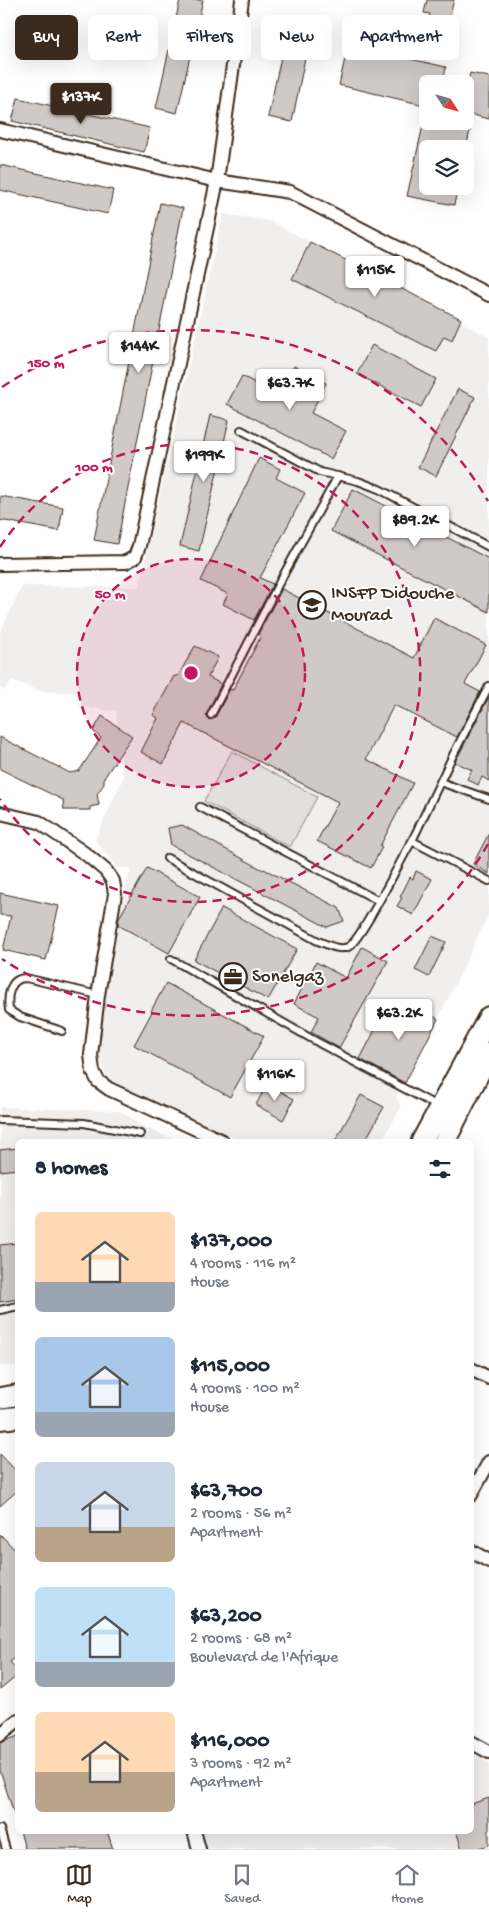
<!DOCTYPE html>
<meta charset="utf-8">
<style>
body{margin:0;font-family:"Gochi Hand",sans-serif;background:#f6f6f7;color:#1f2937;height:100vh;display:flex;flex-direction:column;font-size:19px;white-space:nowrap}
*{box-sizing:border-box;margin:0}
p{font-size:16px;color:#747a83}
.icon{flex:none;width:28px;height:28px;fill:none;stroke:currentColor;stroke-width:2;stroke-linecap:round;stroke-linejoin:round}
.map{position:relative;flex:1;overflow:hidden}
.details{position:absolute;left:15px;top:1139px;width:459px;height:695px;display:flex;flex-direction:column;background:#fff;border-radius:8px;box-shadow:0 5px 20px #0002}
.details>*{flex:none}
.top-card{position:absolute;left:15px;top:15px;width:460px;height:45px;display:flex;gap:10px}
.needle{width:32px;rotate:126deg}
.tools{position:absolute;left:419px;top:75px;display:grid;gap:10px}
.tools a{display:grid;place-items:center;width:55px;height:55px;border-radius:8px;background:#fff;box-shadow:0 5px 20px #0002;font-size:25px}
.price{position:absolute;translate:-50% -42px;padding:0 11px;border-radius:5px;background:#fff;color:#222;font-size:16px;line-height:32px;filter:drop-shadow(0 1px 2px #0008)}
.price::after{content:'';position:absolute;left:50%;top:30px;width:15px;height:11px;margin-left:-8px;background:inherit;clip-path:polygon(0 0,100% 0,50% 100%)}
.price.current{background:#3b2a1e;color:#fff}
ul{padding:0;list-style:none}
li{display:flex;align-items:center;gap:15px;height:125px;padding:0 20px}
li span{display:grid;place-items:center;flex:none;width:140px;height:100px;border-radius:8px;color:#555}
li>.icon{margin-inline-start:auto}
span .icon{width:60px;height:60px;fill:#fffc;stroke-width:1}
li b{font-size:21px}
h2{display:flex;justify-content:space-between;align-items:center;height:60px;padding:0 20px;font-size:21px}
.tag{padding:0 18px;border-radius:8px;background:#fff;box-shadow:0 5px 20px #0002;font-size:18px;line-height:45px}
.tag.current{background:#3b2a1e;color:#fff}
.dock{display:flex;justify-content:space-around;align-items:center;height:70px;border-top:1px solid #e0e1e3;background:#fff;font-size:14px;color:#747a83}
.dock a{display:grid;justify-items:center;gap:2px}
.dock .current{color:#3b2a1e}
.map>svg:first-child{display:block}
.built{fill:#f1efee}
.green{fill:#e2e0de;stroke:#8e857e}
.building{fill:#cfcac7;stroke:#3b2a1e}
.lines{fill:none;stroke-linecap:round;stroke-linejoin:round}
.service-casing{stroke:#3b2a1e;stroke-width:10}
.minor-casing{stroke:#3b2a1e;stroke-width:16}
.primary-casing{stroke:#3b2a1e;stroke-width:24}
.service{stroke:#fff;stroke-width:6}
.minor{stroke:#fff;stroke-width:12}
.primary{stroke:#fff;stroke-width:20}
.ring{fill:none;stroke:#c2185b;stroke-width:2.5;stroke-dasharray:9 6}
.labels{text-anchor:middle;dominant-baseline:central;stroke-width:4;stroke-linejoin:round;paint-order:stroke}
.poi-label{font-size:19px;fill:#3b2a1e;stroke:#fff;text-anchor:start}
.centre{fill:#c2185b;stroke:#fff;stroke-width:2.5}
.ring-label{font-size:15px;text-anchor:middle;font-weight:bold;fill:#c2185b;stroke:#fff;stroke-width:4;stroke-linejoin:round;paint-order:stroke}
</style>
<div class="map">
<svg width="489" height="1849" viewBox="0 0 489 1849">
<rect width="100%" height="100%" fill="#fff"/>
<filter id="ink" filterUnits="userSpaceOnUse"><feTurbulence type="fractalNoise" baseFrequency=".02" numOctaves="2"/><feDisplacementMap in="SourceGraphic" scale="10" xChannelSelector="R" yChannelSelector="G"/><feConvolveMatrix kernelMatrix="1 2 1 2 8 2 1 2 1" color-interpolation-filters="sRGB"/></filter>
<g filter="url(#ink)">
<path class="built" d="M223,214L270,221L489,337V914L438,1019L396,1097L401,1107L382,1141H241L110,1086L94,1045L110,945L131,868H117L95,840L123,778L116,711L80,707V693L40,691L12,680L4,691L0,688V633L22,586L139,587Z
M0,1107L120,1111L142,1126L178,1141H18L17,1366H0Z
M471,1752L489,1763V1849H203L197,1831H471Z"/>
<path class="green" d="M232,751L317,797L290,847L204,801Z"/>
<path class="building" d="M180,0H203L177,113L156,108Z
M427,0H454L446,30L427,25L430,14L424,13Z
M284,43L307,48L292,122L268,117Z
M348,45L446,67L443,84H428V106L339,85Z
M470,73L489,77V119L465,113V94Z
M18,98L150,128L144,152L12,121Z
M424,121H472L466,149H428V186H458L454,205L407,196Z
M0,165L113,190L108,214L0,190Z
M160,203L183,208L117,544L94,540Z
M310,242L461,319L452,340L444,336L436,351L292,279Z
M372,345L436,379L421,407L357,374Z
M294,366L326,383L311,413L346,431L331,459L227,404L242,376L279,396Z
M458,389L475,397L436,476L418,467Z
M210,415L229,420L199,551L180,546Z
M259,458L280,469L276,478L305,493L260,578L273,584L254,620L223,604L228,594L201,581Z
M353,489L489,559V612L331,531Z
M0,496L63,507L59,531L0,520Z
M282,589L414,658L434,618L486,645L465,684L480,692L457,737L394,705L366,759L413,783L380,846L382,847L371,868L317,841L338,802L184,723L163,764L141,752L158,718L153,715L174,676H178L195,646L218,657L208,677L221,684L206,715L209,720L215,718L230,689L233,690L261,636L258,634Z
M489,697V781L482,777L478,785L467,779L472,770L455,762Z
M102,716L132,736L104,778V784L97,794L99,805L90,807V810H64L63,800L0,769V737L70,773L79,771L101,738L93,731Z
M182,825L263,870L264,869L339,908L344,921L327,927L171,845L168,828Z
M489,833V874L473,864Z
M147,868L200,897L169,953L118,925L119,918Z
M416,871L432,879L413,915L397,906L402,898L400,897L410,877L413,879Z
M0,893L59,906L46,960L3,950L11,916L0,915Z
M222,908L297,949L268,1000L194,960Z
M432,936L446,942L429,977L415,970Z
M362,947L388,961L339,1048L311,1032L319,1017L294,1004L316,962L346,978Z
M166,983L264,1036L230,1097L134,1045L152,1012L151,1011Z
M390,1001L418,1016L422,1010L438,1019L405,1083L360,1059Z
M267,1084L294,1099L283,1120L256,1105Z
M361,1095L384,1107L365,1141H335Z
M18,1148V1169L0,1171V1150Z
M18,1243V1299L0,1302V1245Z
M0,1454L18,1473V1490L0,1506Z
M0,1534L18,1553V1655L10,1662L18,1671V1675L0,1690Z
M18,1736V1816L15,1817L0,1770V1743Z
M489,1798V1845L476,1849H462L456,1831H471V1804Z
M20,1831H107L113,1849H25Z"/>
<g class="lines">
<defs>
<path id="service" d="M241,430L320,472L358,481L379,489L489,547
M211,715L279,583L338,476
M440,782L489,799
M200,807L379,901
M412,841L453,755L489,686
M167,858L318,941C327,944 338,951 348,947C361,941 401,859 412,841L489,881
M171,959L319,1043L437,1106
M62,1031L20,1017L9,1010C7,997 9,978 26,978L98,995
M0,1120L84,1123L140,1134
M0,1310L18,1306
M0,1829L6,1849"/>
<path id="minor" d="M0,130L217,181L290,192L489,295
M0,564L126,562L135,557L139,546L217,181L242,0
M0,813L39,822L87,855L106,871L113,881L115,894L98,995L91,1055L93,1071L98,1081L109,1089L222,1141
M471,1369L489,1378
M471,1495L489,1462
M471,1551L489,1561
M0,1735L18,1720
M471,1742L489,1752
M194,1831L199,1849"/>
<path id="primary" d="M422,1141L489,1017
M445,1141L489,1053
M0,1398L18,1395
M0,1419L18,1417"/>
</defs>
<use href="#service" class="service-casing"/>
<use href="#minor" class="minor-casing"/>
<use href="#primary" class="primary-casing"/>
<use href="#service" class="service"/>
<use href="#minor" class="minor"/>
<use href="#primary" class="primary"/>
</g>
</g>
<circle cx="191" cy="673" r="114" fill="#c2185b" fill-opacity=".12"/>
<g class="ring">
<circle cx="191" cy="673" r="114"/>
<path d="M0 547A229 229 0 1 1 0 799"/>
<path d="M488 844A343 343 0 0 1 2 959M2 387A343 343 0 0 1 488 501"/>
</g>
<defs>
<symbol id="university-ring" viewBox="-11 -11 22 22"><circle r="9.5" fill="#fff" stroke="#3b2a1e" stroke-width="1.5"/><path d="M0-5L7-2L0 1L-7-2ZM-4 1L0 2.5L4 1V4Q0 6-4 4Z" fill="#3b2a1e"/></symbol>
<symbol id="office-ring" viewBox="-11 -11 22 22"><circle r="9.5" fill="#fff" stroke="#3b2a1e" stroke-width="1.5"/><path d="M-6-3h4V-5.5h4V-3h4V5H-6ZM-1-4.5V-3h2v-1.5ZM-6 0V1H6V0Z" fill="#3b2a1e"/></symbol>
</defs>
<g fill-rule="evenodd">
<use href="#university-ring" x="296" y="589" width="32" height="32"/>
<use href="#office-ring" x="217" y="961" width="32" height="32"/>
</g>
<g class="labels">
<g class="poi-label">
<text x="331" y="594">INSFP Didouche<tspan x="331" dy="22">Mourad</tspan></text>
<text x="252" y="977">Sonelgaz</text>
</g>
</g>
<circle cx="191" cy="673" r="8" class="centre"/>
<g class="ring-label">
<text x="46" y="367">150 m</text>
<text x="94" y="471">100 m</text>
<text x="110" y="598">50 m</text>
</g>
</svg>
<div class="tools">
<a><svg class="needle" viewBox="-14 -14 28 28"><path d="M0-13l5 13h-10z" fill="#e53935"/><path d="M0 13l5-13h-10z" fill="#747a83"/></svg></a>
<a><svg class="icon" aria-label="layers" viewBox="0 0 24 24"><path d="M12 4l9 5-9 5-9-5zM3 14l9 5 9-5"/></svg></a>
</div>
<b class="price current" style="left:81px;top:125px">$137K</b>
<b class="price" style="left:375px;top:298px">$115K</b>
<b class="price" style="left:139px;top:374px">$144K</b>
<b class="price" style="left:290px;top:411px">$63.7K</b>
<b class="price" style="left:204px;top:483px">$199K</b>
<b class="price" style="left:415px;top:548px">$89.2K</b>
<b class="price" style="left:399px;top:1041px">$63.2K</b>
<b class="price" style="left:275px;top:1102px">$116K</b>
<div class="top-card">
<a class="tag current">Buy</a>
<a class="tag">Rent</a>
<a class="tag">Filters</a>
<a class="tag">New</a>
<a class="tag">Apartment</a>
</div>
<section class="details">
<h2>8 homes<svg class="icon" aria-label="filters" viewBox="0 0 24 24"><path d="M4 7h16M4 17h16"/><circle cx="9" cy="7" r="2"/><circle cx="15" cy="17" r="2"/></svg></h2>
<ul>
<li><span style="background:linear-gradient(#ffd9b3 70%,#9aa5b1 0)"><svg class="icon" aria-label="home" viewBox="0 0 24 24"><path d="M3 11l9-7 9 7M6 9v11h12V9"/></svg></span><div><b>$137,000</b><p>4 rooms · 116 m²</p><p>House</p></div></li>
<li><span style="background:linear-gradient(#a9c7e8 75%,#9aa5b1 0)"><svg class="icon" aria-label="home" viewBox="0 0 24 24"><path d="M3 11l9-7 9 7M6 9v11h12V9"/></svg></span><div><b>$115,000</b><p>4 rooms · 100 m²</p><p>House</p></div></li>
<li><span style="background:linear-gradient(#c9d6e8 65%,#b9a48a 0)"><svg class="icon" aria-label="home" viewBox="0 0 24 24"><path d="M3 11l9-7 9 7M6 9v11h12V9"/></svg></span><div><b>$63,700</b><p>2 rooms · 56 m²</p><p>Apartment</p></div></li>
<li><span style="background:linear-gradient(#bfe0f5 75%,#9aa5b1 0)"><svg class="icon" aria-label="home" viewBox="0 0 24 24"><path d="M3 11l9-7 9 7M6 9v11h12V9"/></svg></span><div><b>$63,200</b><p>2 rooms · 68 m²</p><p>Boulevard de l'Afrique</p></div></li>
<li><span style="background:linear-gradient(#ffd9b3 60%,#b9a48a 0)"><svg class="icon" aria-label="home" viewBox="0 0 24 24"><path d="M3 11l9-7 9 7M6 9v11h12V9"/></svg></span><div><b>$116,000</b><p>3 rooms · 92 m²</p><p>Apartment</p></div></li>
</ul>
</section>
</div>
<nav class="dock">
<a class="current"><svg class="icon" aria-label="map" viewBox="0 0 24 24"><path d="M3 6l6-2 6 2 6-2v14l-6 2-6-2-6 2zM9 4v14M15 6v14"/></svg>Map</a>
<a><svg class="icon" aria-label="saved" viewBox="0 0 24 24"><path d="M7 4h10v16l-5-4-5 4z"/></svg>Saved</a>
<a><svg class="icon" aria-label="home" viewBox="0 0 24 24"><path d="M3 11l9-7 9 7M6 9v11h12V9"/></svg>Home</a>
</nav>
